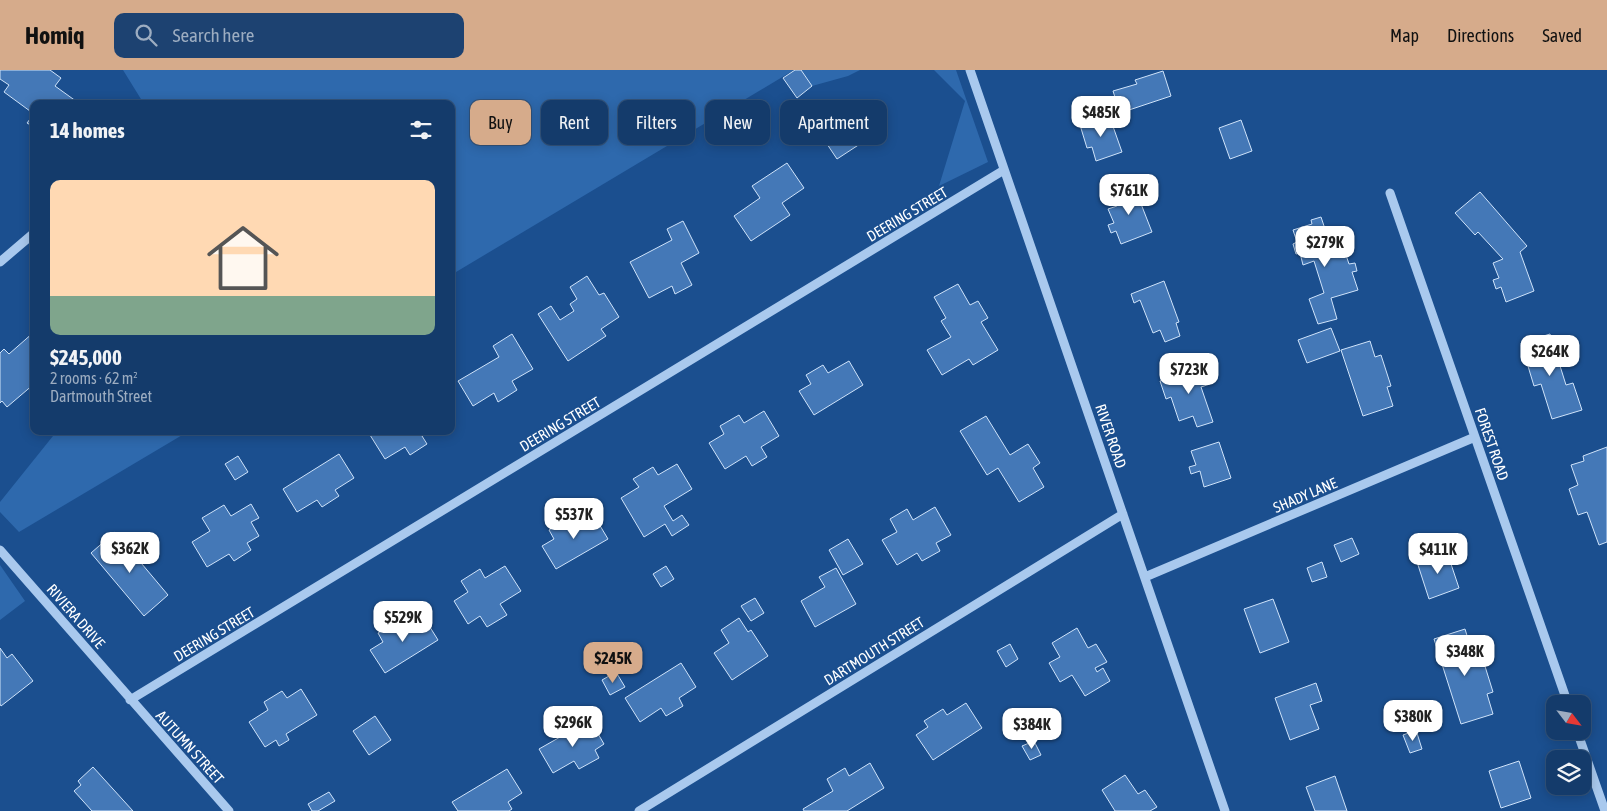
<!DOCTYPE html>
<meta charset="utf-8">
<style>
body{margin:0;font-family:"Asap Condensed",sans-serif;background:#1d4271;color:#f1f3f6;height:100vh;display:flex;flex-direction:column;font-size:19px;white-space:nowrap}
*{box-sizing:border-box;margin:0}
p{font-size:16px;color:#9dadc1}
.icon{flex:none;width:28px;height:28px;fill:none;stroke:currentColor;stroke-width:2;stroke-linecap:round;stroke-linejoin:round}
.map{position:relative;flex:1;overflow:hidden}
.details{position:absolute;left:30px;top:30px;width:425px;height:335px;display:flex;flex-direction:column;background:#143b6b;border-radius:10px;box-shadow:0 2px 12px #0003,0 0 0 1px #33557e}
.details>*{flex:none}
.guide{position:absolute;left:470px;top:30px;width:475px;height:45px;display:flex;gap:10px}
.needle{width:32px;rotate:121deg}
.controls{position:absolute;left:1546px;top:625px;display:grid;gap:10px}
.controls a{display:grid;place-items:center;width:45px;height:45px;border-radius:10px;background:#143b6b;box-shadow:0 2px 12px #0003,0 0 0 1px #33557e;font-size:25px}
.price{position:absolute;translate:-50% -42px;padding:0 11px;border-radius:10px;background:#fff;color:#222;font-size:16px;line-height:32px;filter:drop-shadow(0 1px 2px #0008)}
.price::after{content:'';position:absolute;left:50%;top:30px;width:15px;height:11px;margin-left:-8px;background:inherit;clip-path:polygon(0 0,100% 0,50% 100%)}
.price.current{background:#d6ab8b;color:#111}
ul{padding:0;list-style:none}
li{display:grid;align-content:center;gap:10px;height:265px;padding:0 20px}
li+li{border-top:1px solid #33557e}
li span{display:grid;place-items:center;height:155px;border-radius:10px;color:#555}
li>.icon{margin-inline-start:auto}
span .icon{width:90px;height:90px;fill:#fffc;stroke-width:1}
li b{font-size:21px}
h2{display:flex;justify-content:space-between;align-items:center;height:60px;padding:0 20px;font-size:21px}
.tag{padding:0 18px;border-radius:10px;background:#143b6b;box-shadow:0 2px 12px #0003,0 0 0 1px #33557e;font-size:18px;line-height:45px}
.tag.current{background:#d6ab8b;color:#111}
header{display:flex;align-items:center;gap:30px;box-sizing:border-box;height:70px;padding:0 25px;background:#d6ab8b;color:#111}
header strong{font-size:24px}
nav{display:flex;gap:28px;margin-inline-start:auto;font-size:18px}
.search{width:350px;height:45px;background:#1d4271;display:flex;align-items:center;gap:12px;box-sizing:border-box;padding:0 18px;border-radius:10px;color:#9dadc1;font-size:19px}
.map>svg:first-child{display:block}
.green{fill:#2e69ad}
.building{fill:#4478b7;stroke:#cfe3fa}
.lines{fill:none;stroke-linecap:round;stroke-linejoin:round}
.minor{stroke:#a9c9ee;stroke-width:9}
.labels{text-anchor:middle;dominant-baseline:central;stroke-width:4;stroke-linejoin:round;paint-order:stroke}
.street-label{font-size:15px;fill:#fff;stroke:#1b4f8f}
</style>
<header>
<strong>Homiq</strong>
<div class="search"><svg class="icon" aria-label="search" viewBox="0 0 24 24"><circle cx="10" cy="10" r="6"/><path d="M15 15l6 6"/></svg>Search here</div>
<nav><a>Map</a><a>Directions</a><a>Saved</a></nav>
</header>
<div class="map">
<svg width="1607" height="741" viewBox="0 0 1607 741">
<rect width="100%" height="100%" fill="#1b4f8f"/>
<path class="green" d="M123,0H794L451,205V34H144Z
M801,0H860L848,6L812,16Z
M934,0H956L988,92L939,116L965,31Z
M57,361H189L19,462L0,442V432Z
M0,495L25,531L0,550Z"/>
<path class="building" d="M0,0H50L61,8L55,16L80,34H34V57L27,53L34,44L4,22L9,15L0,9Z
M795,0H801L812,16L797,28L783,8Z
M1163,1L1171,26L1120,43L1113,21L1137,14L1135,10Z
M871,33L886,57L837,89L819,62L853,39L856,43Z
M1109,45L1122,82L1096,91L1092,77L1087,78L1080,55Z
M1241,50L1252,81L1230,89L1219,58Z
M787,93L804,118L782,133L790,145L751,171L734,146L760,128L752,116Z
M1134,116L1152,162L1121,174L1116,161L1111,163L1108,155L1114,153L1108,139L1117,136L1113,124Z
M1480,122L1527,176L1520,182L1534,221L1506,232L1501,217L1496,219L1493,210L1499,208L1493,193L1503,189L1478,162L1475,165L1455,143Z
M1321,147L1334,186L1345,182L1349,194L1355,193L1357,201L1352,202L1358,220L1331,228L1337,249L1318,254L1309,229L1324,223L1314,191L1303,195L1300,183L1296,184L1293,174L1297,172L1293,160L1312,154L1311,150Z
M683,151L699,183L681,193L692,215L675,224L672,216L649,228L630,192L672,170L667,159Z
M587,206L599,225L604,223L619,247L601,259L606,266L568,291L538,244L551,236L560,250L574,241L570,234L577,229L570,217Z
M1164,211L1179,252L1176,253L1180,266L1165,272L1160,260L1153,263L1140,230L1134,233L1131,224Z
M958,214L970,235L978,231L988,248L981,252L998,280L973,295L969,289L942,305L927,280L951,267L941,251L946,248L934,227Z
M1331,258L1340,281L1307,293L1298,270Z
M34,262V314L7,337L2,331L0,333V283L4,279L9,284Z
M512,264L533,299L512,311L517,320L498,332L494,323L473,336L458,311L499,287L493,276Z
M1550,264L1566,315L1573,313L1582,340L1552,349L1541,314L1534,316L1521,273Z
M1370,271L1375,287L1381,285L1391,316L1387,317L1393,336L1363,346L1341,280Z
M849,291L863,315L814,345L799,321L811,314L806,305L823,295L828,303Z
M1204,296L1210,314L1201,317L1213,352L1197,357L1193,346L1179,351L1171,327L1166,329L1160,311Z
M764,341L779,366L761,377L767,387L752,396L746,386L725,399L709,373L724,364L720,356L739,345L744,353Z
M986,346L1010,385L1028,374L1040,393L1033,398L1044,417L1019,432L998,398L987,405L960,361Z
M377,361H429L422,366L427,374L410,385L405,377L385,389L370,365Z
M1219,372L1231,408L1204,417L1200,401L1191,404L1189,397L1196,395L1191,381Z
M1607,377V472L1599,475L1587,442L1578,445L1569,419L1578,415L1571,395L1584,391L1583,386Z
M339,384L354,408L335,420L339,426L322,437L317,430L297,442L283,419Z
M238,386L248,402L235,410L225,394Z
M677,394L692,419L664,436L673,451L682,445L689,455L672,466L665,454L644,467L621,428L639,417L633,409L653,397L658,405Z
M251,434L259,448L251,452L259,466L247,473L251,480L234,491L229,484L207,497L192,472L210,461L202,448L224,435L231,446Z
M935,437L951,465L936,473L940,481L922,491L917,483L897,495L882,470L897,462L890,449L907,439L913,450Z
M593,444L608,469L556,499L542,476L554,469L549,460L568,448L572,456Z
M115,462L168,525L144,546L91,483Z
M1352,468L1359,484L1341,492L1334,475Z
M848,469L863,494L843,505L829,480Z
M1447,482L1459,518L1429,529L1417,492Z
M1322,492L1327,507L1312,512L1307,498Z
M505,496L521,521L500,534L507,545L487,557L480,546L468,554L454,531L468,522L461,511L480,499L485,508Z
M666,496L674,509L661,517L653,504Z
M836,498L856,534L815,557L801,531L825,517L819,507Z
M755,528L764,543L751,551L741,536Z
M1273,529L1289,572L1260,583L1244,539Z
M423,546L438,570L385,603L370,580L383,572L378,563L395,553L400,560Z
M739,548L748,562L751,560L768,586L732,610L714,583L729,573L721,560Z
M1077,558L1088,578L1096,574L1107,592L1095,598L1097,602L1103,598L1110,611L1085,626L1072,605L1060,612L1049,593L1060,587L1052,573Z
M1465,559L1476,595L1484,593L1493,622L1487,624L1493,644L1461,654L1434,569Z
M1010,574L1018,589L1006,597L997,581Z
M0,578L7,588L12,584L33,611L1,636L0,634Z
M681,593L696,617L679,628L683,636L666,646L661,638L640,652L625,628Z
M616,602L625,617L610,625L602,610Z
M1316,613L1322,631L1310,635L1319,659L1290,670L1275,628Z
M301,619L317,645L286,664L289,670L279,676L276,670L265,677L249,652L268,640L264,632L282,621L287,628Z
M966,633L982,658L933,690L916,665L928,657L924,651L943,639L947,645Z
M375,646L391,670L369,685L353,661Z
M590,650L604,674L595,680L599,688L579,699L574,691L553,703L539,679Z
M1416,660L1422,679L1410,683L1403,665Z
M1034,671L1041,685L1030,690L1022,676Z
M1519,691L1531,728L1501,738L1489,701Z
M870,693L884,718L847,741H804L803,739L833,721L827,709L845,698L849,706Z
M93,697L133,741H92L74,721L81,715L78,711Z
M507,699L522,723L508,732L512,739L509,741H458L452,732Z
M1125,705L1138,724L1145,720L1157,737L1150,741H1115L1102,720Z
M1335,706L1347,741H1315L1306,717Z
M329,722L335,731L318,741H312L308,734Z"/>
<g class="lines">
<path class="minor" d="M970,0L1225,741
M1390,123L1568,634
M0,192L34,163
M0,480L229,741
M1145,507L1475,367
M130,630L1004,100
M1577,661L1605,741
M639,741L1123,444"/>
</g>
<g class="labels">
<g class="street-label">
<text transform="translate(907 144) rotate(-31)">DEERING STREET</text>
<text transform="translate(560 354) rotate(-31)">DEERING STREET</text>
<text transform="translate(1111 366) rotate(71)">RIVER ROAD</text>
<text transform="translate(1492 374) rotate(71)">FOREST ROAD</text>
<text transform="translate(1305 425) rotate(-23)">SHADY LANE</text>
<text transform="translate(76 546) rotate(49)">RIVIERA DRIVE</text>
<text transform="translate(214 564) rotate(-31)">DEERING STREET</text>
<text transform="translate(874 581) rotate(-32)">DARTMOUTH STREET</text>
<text transform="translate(190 677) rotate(48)">AUTUMN STREET</text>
</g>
</g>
</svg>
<div class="controls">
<a><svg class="needle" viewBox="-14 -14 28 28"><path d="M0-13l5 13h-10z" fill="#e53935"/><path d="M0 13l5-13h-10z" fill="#9dadc1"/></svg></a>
<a><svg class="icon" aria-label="layers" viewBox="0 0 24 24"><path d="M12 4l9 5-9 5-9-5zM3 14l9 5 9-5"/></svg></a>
</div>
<b class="price" style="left:1101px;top:68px">$485K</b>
<b class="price" style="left:1129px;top:146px">$761K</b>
<b class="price" style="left:1325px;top:198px">$279K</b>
<b class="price" style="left:1550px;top:307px">$264K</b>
<b class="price" style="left:1189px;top:325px">$723K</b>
<b class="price" style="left:574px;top:470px">$537K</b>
<b class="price" style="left:130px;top:504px">$362K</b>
<b class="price" style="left:1438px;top:505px">$411K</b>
<b class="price" style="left:403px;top:573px">$529K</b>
<b class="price" style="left:1465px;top:607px">$348K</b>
<b class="price current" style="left:613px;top:614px">$245K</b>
<b class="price" style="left:1413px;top:672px">$380K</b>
<b class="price" style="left:573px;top:678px">$296K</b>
<b class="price" style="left:1032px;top:680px">$384K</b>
<div class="guide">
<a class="tag current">Buy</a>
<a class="tag">Rent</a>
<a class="tag">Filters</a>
<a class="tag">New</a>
<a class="tag">Apartment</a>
</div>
<section class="details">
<h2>14 homes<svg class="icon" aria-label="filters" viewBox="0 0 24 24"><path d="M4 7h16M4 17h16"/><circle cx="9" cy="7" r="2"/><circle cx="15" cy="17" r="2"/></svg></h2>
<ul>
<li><span style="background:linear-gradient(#ffd9b3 75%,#7fa58c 0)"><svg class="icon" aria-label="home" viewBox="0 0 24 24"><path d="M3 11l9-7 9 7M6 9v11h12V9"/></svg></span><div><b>$245,000</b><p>2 rooms · 62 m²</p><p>Dartmouth Street</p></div></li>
</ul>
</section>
</div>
